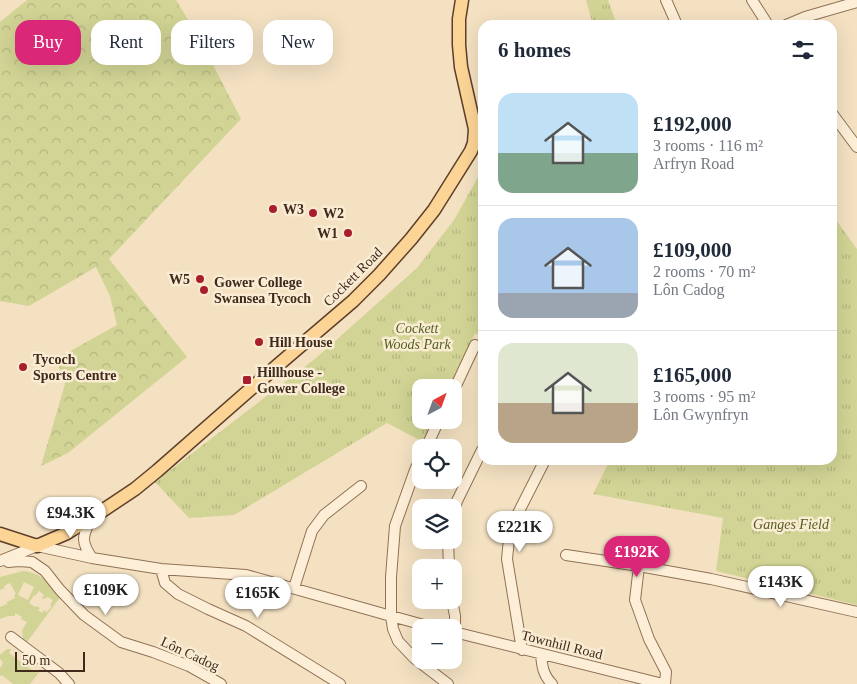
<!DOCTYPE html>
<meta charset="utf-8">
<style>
body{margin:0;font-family:"Times New Roman",serif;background:#f6f6f7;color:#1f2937;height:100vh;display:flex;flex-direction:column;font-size:19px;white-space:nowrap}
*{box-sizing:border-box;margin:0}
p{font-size:16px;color:#747a83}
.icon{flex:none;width:28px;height:28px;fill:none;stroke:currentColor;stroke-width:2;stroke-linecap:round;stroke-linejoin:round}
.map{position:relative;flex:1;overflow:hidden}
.drawer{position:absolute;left:478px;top:20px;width:359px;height:445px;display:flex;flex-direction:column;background:#fff;border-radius:15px;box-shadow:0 5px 20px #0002}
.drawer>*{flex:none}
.guide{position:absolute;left:15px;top:20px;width:388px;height:45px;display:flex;gap:10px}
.needle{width:32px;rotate:41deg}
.controls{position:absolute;left:412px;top:379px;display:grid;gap:10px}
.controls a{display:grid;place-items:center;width:50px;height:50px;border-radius:10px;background:#fff;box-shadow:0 5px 20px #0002;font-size:25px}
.scale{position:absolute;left:15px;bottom:12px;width:70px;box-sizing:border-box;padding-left:5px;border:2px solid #3f2a1d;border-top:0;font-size:14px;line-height:18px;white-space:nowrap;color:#3f2a1d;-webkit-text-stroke:4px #faecd3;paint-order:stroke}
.price{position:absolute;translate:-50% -42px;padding:0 11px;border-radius:18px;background:#fff;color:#222;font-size:16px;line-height:32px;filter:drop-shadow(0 1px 2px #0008)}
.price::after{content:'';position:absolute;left:50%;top:30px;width:15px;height:11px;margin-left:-8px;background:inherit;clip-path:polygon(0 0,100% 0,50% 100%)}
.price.current{background:#db2777;color:#fff}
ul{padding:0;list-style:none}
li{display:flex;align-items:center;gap:15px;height:125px;padding:0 20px}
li+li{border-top:1px solid #e0e1e3}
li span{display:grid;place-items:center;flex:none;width:140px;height:100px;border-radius:15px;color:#555}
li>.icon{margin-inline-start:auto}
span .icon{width:60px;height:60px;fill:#fffc;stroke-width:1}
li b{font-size:21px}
h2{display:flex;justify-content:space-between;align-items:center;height:60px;padding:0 20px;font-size:21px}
.tag{padding:0 18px;border-radius:15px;background:#fff;box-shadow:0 5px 20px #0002;font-size:18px;line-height:45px}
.tag.current{background:#db2777;color:#fff}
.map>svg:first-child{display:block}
.green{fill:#d1d494;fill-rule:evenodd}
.forest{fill:url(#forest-crowns)}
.park{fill:url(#park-tufts)}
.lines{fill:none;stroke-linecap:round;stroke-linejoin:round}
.minor-casing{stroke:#917156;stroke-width:12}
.major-casing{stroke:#5e3f2b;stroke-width:15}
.minor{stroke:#fdefd7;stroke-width:10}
.major{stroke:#fbd496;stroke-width:12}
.poi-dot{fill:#a81e2a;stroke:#faecd3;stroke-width:2}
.labels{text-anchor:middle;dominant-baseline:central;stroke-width:5;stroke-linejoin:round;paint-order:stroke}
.poi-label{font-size:14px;font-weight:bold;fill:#3f2a1d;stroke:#faecd3;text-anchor:start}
.street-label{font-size:14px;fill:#3f2a1d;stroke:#faecd3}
.park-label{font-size:14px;font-style:italic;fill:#535e20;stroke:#faecd3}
</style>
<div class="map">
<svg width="857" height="684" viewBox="0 0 857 684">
<defs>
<pattern id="forest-crowns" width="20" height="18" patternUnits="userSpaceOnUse" patternTransform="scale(1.25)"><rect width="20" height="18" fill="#d1d494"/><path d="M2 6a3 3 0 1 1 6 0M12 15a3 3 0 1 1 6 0" fill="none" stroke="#b4b67f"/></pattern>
<pattern id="park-tufts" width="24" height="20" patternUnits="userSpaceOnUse" patternTransform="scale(1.25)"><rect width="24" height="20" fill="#d1d494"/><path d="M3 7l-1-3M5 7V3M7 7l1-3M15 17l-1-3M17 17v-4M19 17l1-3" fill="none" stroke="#b4b67f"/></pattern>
</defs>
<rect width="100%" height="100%" fill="#f4e1c2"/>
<path class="green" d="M23,571C40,572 50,584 61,596L27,642L23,639L22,630L27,622L21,619L22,617L15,613V616H8L0,619V607L7,604V602L15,598L14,595L16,594L10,583L4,586L5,588L0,590V577ZM24,582L34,587L28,600L18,595ZM39,591L44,595L42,598L44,599L48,597L53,600L50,605L52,606L47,612L44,610L42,613L38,610L40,608L36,606L35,607L29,603L34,595L35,596Z
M7,649H11L9,653L36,673L40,669L41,670L30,684H13L2,675L0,676V668L3,664L2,661L0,659V655Z"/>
<path class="forest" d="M27,0H176L198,36L241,119L109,259L187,357L68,453L41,466L65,384L56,359L117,325L110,296L96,267L29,306L0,301V22Z"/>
<path class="park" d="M586,0H608L617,25H593Z
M482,170V337L475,333L449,387L421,388V420H434L423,442L387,423L234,515L189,518L155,482L316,358L417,268L454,220Z
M831,213L857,249V605L716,571L723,518L593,494L610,460H831Z"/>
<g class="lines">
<defs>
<path id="minor" d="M666,0L677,25
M752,0L768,25
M786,25L805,17L857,2
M831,112L857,147
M454,390L475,345
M426,448L439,420
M421,457L415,470L395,526L391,577V616L393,629L398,641L414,658L448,684
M454,511L457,501L482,450
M91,518C83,536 80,540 92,558
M448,540L449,568
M566,555L639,566L711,579L857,612
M0,561L37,546L92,558L161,569L246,575L391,616L435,628
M8,562L19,561L32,562L45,571L60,590L84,615L121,642L153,652L189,666L221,684
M639,566L635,600L649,639L666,672L665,684
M161,569L165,583L178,594L208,609L246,626L340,684
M294,588L312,531L324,515L361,486
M452,600L455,616V633
M454,632L663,684
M11,637L59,673L69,684
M522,650L507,559L510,529L545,460
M541,654C542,666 543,675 552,684"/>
<path id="major" d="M0,534L37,546L67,533L99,513L135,489L157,471L278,365L353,301L379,275L411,239L434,210L471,151L474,143L475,129L461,67L459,45V19L462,0"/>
</defs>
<use href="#minor" class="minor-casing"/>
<use href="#major" class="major-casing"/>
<use href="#minor" class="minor"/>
<use href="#major" class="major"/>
</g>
<g class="poi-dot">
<circle cx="273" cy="209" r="5"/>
<circle cx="313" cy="213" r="5"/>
<circle cx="348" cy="233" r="5"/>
<circle cx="200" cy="279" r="5"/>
<circle cx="204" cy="290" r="5"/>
<circle cx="259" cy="342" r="5"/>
<circle cx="23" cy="367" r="5"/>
<rect x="242" y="375" width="10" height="10" rx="2.5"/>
</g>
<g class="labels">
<g class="poi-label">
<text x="283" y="209">W3</text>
<text x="323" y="213">W2</text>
<text x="338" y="233" text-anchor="end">W1</text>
<text x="190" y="279" text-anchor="end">W5</text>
<text x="214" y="282">Gower College<tspan x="214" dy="16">Swansea Tycoch</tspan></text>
<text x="269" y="342">Hill House</text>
<text x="33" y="359">Tycoch<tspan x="33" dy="16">Sports Centre</tspan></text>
<text x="257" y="372">Hillhouse -<tspan x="257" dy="16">Gower College</tspan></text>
</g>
<g class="street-label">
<text transform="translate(353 277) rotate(-45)">Cockett Road</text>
<text transform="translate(562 645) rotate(14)">Townhill Road</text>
<text transform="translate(190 654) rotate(25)">Lôn Cadog</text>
</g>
<g class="park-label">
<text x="417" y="328">Cockett<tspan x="417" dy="16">Woods Park</tspan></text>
<text x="791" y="524">Ganges Field</text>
</g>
</g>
</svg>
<div class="controls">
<a><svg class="needle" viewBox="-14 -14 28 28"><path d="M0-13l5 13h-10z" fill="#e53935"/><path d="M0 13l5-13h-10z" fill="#747a83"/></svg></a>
<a><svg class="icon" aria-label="locate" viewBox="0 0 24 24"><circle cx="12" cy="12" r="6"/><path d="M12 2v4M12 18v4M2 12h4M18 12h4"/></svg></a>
<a><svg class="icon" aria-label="layers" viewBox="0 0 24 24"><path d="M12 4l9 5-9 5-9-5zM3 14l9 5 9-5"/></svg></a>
<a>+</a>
<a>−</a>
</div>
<div class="scale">50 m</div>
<b class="price" style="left:71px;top:539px">£94.3K</b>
<b class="price" style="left:520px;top:553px">£221K</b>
<b class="price current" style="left:637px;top:578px">£192K</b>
<b class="price" style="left:781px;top:608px">£143K</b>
<b class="price" style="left:106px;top:616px">£109K</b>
<b class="price" style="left:258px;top:619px">£165K</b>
<div class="guide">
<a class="tag current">Buy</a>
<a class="tag">Rent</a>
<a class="tag">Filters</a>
<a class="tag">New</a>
</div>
<section class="drawer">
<h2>6 homes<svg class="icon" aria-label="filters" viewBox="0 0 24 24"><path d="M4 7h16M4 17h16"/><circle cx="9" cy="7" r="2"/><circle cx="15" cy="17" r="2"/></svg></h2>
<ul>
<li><span style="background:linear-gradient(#bfe0f5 60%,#7fa58c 0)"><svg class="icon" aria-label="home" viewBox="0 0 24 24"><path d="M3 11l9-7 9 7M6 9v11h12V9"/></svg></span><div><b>£192,000</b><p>3 rooms · 116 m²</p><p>Arfryn Road</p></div></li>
<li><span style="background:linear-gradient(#a9c7e8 75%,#9aa5b1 0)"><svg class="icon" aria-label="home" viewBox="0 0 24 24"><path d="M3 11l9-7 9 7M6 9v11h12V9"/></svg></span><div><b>£109,000</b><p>2 rooms · 70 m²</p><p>Lôn Cadog</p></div></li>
<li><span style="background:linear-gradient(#dfe7d0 60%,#b9a48a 0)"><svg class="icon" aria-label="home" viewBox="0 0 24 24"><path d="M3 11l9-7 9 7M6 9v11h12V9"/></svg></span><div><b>£165,000</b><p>3 rooms · 95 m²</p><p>Lôn Gwynfryn</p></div></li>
</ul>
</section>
</div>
